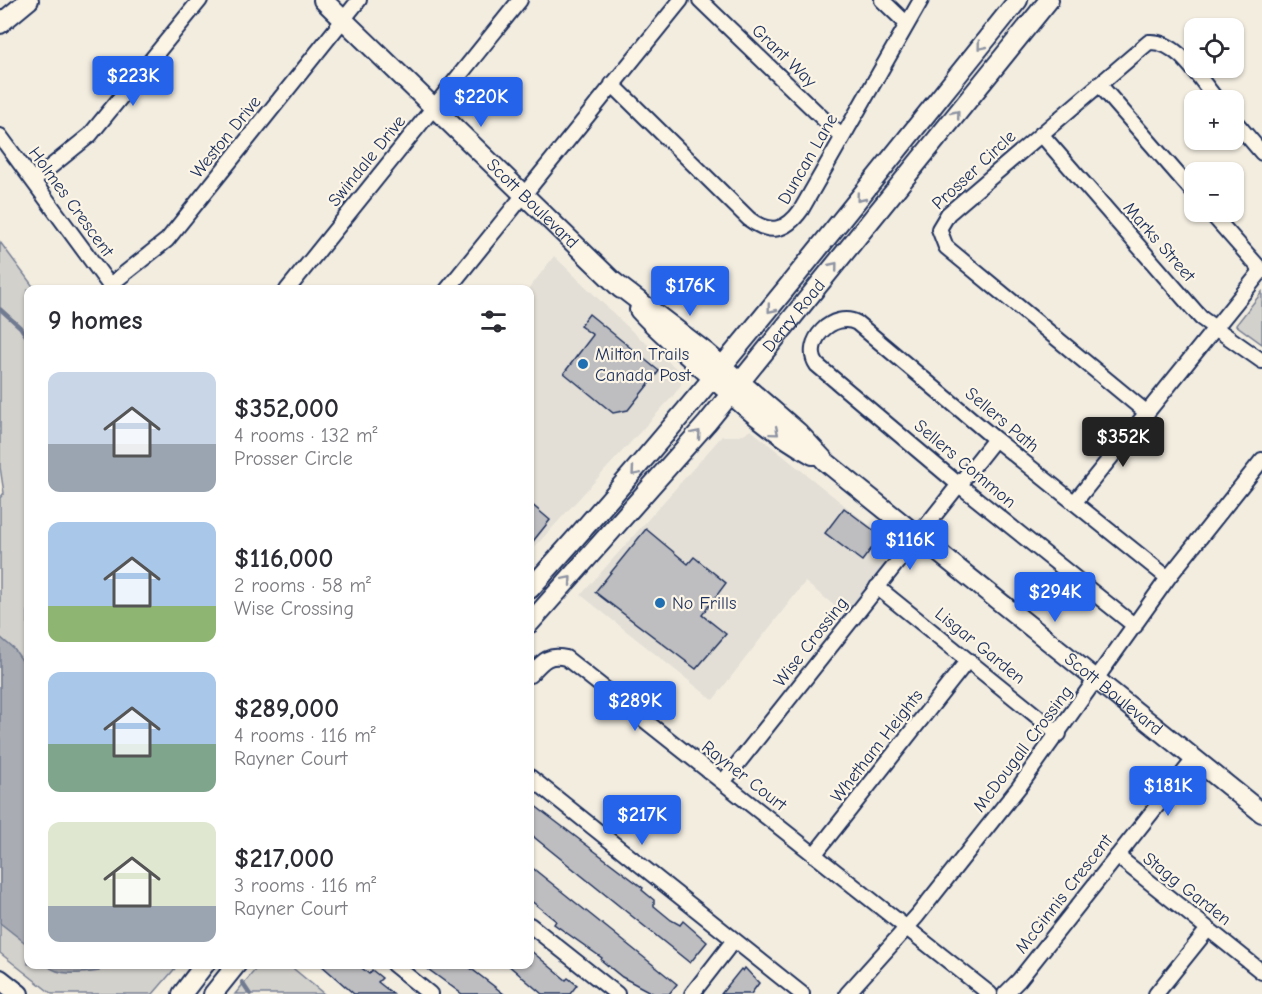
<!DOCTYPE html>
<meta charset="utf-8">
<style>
body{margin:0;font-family:"Comic Neue",sans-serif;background:#f7f7f7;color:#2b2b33;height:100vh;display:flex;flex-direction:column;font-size:22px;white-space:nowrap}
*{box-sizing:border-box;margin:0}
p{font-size:20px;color:#7c7c81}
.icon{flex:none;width:33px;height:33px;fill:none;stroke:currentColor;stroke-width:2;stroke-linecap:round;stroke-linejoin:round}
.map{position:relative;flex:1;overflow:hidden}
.drawer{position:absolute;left:24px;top:285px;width:510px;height:684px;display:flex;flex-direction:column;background:#fff;border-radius:12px;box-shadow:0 2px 4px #0004}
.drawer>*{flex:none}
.buttons{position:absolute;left:1184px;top:18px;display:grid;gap:12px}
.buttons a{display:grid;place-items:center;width:60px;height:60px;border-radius:12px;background:#fff;box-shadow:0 2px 4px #0004;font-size:30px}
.price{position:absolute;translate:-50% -51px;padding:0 14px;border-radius:6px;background:#2563eb;color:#fff;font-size:20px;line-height:39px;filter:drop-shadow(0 2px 3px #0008)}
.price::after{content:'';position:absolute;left:50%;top:36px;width:18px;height:14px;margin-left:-9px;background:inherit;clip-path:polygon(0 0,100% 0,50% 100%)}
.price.on{background:#222;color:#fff}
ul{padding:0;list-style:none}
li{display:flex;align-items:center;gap:18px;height:150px;padding:0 24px}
li span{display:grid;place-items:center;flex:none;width:168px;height:120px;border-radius:12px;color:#555}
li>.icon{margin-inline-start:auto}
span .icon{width:72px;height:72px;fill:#fffc;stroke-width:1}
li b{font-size:26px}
h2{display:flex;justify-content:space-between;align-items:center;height:72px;padding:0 24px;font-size:26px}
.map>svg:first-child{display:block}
.built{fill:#e3dfd6}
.green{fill:#d3d1cc;stroke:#778095;stroke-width:1.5}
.water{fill:#a9acb3;stroke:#707a91;stroke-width:1.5}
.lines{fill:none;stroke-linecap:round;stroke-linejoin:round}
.stream{stroke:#707a91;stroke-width:4}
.building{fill:#bebec0;stroke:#1b2f5e;stroke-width:1.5}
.street-casing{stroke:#1b2f5e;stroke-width:18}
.secondary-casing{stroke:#1b2f5e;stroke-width:22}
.street{stroke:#fcf5e5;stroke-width:14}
.secondary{stroke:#fcf5e5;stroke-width:18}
.oneway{stroke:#8c92a2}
.poi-dot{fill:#1f6fb2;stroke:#fcf5e5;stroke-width:2}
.labels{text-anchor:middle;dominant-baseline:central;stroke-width:4.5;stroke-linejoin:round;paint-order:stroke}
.street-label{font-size:18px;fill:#1b2f5e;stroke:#fcf5e5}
.poi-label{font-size:18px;fill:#1b2f5e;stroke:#fcf5e5;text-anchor:start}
</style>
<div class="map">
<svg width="1262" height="994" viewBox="0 0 1262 994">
<rect width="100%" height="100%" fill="#f3ede0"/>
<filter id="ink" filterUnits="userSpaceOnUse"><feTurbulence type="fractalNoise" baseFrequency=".0167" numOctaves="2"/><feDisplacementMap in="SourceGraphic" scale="12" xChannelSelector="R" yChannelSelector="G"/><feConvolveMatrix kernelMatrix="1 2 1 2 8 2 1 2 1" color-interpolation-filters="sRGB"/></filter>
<g filter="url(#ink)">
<path class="built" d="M554,256L635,334L683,374L681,385L673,396L530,552L528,290Z
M751,430L895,546L892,555L845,614L805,582L713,700L581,595L722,436H739Z"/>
<path class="green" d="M0,242L35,289L28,290V964L178,965L153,994H52L0,953V498L4,493L0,467Z
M1262,292V344L1236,325Z
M260,964L289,965L324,994H235Z"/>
<path class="water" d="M0,637L14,649L28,669V945L0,923Z
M47,965H101L99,971C84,973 58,977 47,965Z"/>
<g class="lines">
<path class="stream" d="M0,309L20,327L28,339
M242,982L250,994"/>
</g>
<path class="building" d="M589,314L659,371L628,410L613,413L564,373L593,335L580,326Z
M530,503L550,520L530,545Z
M844,508L881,536L862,561L825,533Z
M646,529L688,564L694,557L726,583L702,615L726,634L696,669L595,592Z
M530,802L643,888L642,890L654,900V906L671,920L680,925L683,921L707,942L690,963L535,838L530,832Z
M530,866L677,984L669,994H654L622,977L601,960L602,958L554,924L556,921L530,900Z
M530,950L566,980L568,978L577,985L570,994H542L507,964H530Z
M320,964H357L369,974L372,970L382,978L378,982L393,994H354Z
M421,964H465L504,994H462Z
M745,968L759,983L751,994H721L741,969L743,971Z"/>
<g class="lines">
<defs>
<path id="street" d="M700,0L842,137
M882,0L907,24
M612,84L749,219C770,235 786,231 801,210L921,0
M1099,84L1194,193
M1233,119L1262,153
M1041,134L1201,318L1262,361
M0,136L113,290
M33,181L90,135L200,0
M1210,212L1262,271
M110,285L167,240L359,0
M287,290L520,0
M447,290L681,0
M1147,413L946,247L939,229L948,214L1149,42C1178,40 1200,80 1217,100
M1074,503L1262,270
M877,587L1059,734
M1135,626L958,484L817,365C801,342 834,310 857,323L995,439L1168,578
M530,675C542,662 548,653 566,658L990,994
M530,777L802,994
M723,782L995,439
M814,855L968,660
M1117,856L1262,972
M530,925L617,994
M393,964L430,994
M692,994L734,940
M847,994L917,916L1019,787L1168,578L1262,460
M1005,994L1019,980L1195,758
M1156,994L1208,929"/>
<g id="secondary">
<path id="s1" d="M323,0L621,289"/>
<path d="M0,24L29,0"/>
<path id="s2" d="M614,282L707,353L798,432L826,462L852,483L1262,813"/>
<path d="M639,310C657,330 677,346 697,364C734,397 769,431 813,455"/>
<path d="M530,589C701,400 858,199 1018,0"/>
<path id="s3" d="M530,623L707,423L1049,0"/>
<path d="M0,979L19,994"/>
<path d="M182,994L205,964"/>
<path d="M213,994L237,964"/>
</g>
</defs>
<use href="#street" class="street-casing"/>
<use href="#secondary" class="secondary-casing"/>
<use href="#street" class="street"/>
<use href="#secondary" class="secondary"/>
</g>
<defs><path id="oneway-chevron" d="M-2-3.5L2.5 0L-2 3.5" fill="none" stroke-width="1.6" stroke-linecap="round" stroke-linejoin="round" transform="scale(1.5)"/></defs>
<g class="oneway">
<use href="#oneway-chevron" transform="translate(981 46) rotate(129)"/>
<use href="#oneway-chevron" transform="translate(956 114) rotate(-51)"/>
<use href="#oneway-chevron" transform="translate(860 198) rotate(129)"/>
<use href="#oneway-chevron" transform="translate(834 266) rotate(-51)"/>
<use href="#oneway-chevron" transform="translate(771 309) rotate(129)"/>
<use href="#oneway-chevron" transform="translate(775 432) rotate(40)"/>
<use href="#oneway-chevron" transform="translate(697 434) rotate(-49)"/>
<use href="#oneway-chevron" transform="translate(635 472) rotate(131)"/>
<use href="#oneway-chevron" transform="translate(568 580) rotate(-49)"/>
</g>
</g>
<g class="poi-dot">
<circle cx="583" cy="364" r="6"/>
<circle cx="660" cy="603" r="6"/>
</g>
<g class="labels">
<g class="street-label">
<text transform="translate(784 56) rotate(44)">Grant Way</text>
<text transform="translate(226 137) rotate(-51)">Weston Drive</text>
<text transform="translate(808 159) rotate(-60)">Duncan Lane</text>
<text transform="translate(367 161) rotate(-51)">Swindale Drive</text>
<text transform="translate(974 170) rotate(-43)">Prosser Circle</text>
<text transform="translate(71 202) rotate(54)">Holmes Crescent</text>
<text stroke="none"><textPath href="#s1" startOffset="292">Scott Boulevard</textPath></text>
<text transform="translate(1159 242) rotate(49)">Marks Street</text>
<text stroke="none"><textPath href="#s3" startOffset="405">Derry Road</textPath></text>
<text transform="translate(1002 420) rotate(40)">Sellers Path</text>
<text transform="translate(965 464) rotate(40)">Sellers Common</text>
<text transform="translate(811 642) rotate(-52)">Wise Crossing</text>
<text transform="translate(980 646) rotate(39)">Lisgar Garden</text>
<text stroke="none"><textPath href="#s2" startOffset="648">Scott Boulevard</textPath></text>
<text transform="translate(877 746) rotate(-52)">Whetham Heights</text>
<text transform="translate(1023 749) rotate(-53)">McDougall Crossing</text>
<text transform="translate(744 776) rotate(38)">Rayner Court</text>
<text transform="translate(1187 889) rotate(38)">Stagg Garden</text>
<text transform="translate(1064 894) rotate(-52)">McGinnis Crescent</text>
</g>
<g class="poi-label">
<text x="595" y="354">Milton Trails<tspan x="595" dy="21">Canada Post</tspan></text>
<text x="672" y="603">No Frills</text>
</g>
</g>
</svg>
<div class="buttons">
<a><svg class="icon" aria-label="locate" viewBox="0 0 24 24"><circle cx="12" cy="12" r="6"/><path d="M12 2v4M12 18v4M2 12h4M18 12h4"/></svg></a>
<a>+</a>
<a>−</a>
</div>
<b class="price" style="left:133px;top:107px">$223K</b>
<b class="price" style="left:481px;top:128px">$220K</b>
<b class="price" style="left:690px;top:317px">$176K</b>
<b class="price on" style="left:1123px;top:468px">$352K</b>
<b class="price" style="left:910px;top:571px">$116K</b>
<b class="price" style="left:1055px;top:623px">$294K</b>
<b class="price" style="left:635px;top:732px">$289K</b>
<b class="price" style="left:1168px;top:817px">$181K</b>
<b class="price" style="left:642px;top:846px">$217K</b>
<section class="drawer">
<h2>9 homes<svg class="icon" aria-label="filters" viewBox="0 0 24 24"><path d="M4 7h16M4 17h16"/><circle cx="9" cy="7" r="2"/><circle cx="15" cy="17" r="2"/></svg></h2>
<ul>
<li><span style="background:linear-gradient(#c9d6e8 60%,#9aa5b1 0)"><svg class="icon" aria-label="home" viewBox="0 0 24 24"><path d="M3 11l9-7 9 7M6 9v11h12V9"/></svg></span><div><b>$352,000</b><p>4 rooms · 132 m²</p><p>Prosser Circle</p></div></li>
<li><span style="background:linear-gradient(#a9c7e8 70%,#8fb573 0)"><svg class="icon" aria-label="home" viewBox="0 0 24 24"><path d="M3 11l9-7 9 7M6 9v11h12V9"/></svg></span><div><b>$116,000</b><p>2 rooms · 58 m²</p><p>Wise Crossing</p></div></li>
<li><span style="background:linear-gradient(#a9c7e8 60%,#7fa58c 0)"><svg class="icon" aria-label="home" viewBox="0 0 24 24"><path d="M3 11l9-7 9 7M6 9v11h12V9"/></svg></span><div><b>$289,000</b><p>4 rooms · 116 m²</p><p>Rayner Court</p></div></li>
<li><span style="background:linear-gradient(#dfe7d0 70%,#9aa5b1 0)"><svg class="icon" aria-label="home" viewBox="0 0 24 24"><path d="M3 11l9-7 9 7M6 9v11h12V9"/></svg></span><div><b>$217,000</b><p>3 rooms · 116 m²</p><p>Rayner Court</p></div></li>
</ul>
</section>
</div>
